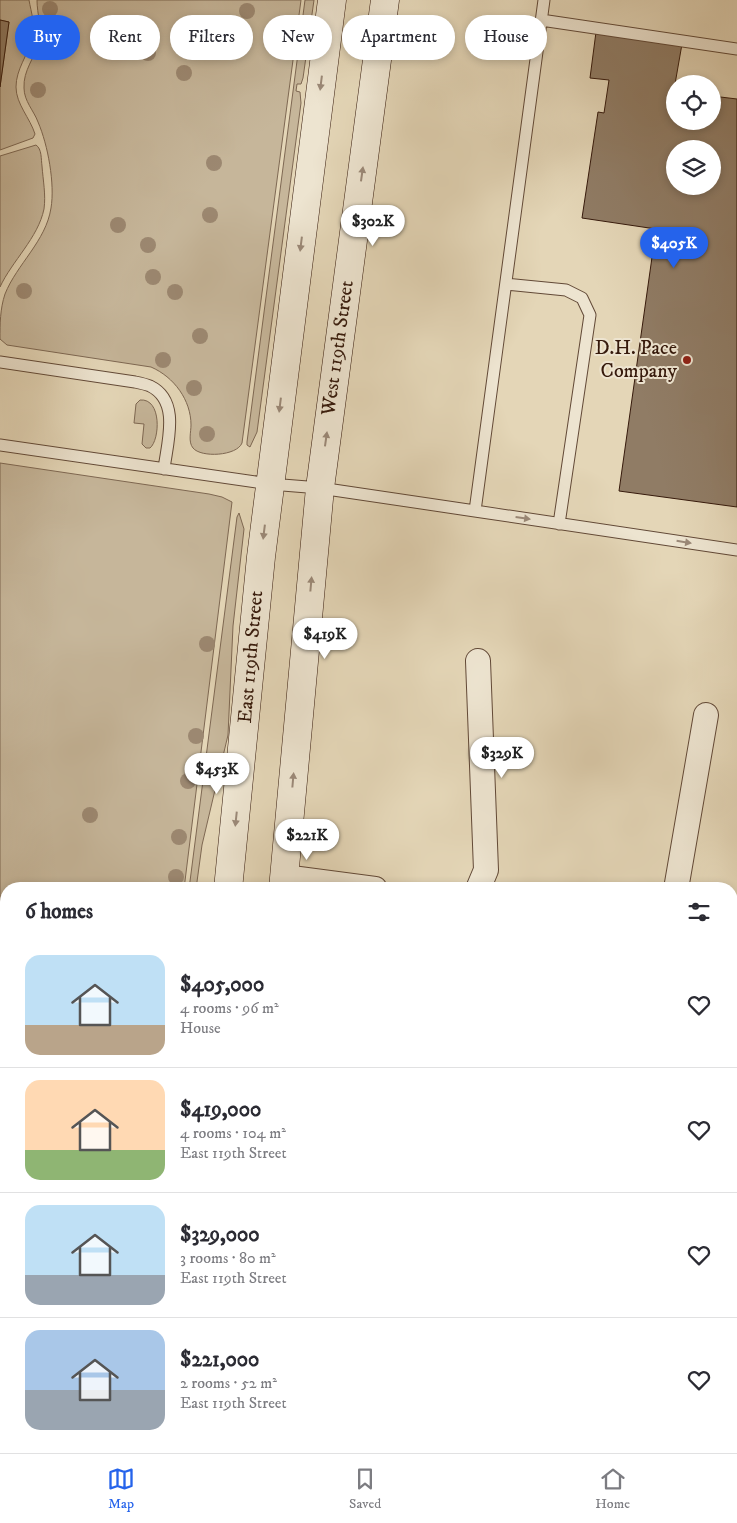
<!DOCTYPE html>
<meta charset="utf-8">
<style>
body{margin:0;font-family:"IM FELL DW Pica",serif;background:#f7f7f7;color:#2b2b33;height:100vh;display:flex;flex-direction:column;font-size:19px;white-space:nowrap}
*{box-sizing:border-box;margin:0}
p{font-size:16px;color:#7c7c81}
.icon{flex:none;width:28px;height:28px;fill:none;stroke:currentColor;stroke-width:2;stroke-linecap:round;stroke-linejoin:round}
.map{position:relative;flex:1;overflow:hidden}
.sheet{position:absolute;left:0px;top:882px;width:738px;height:571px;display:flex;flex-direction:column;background:#fff;border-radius:20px 20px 0 0;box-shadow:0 2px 8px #0003}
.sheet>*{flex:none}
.top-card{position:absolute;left:15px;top:15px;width:708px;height:45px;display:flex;gap:10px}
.tools{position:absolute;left:666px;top:75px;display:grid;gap:10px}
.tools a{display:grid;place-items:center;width:55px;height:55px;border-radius:50%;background:#fff;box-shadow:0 2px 8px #0003;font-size:25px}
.price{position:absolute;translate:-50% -42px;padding:0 11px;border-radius:18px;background:#fff;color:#222;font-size:16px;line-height:32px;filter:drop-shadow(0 1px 2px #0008)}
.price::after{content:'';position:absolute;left:50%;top:30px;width:15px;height:11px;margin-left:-8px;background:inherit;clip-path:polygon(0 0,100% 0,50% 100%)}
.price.on{background:#2563eb;color:#fff}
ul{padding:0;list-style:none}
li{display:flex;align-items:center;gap:15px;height:125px;padding:0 25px}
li+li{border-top:1px solid #e1e1e2}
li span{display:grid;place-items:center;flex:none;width:140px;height:100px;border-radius:15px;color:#555}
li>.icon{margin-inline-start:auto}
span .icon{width:60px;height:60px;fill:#fffc;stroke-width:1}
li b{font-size:21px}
h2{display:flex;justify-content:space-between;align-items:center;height:60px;padding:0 25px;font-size:21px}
.tag{padding:0 18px;border-radius:22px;background:#fff;box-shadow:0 2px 8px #0003;font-size:18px;line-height:45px}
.tag.on{background:#2563eb;color:#fff}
.menu{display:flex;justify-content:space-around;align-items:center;height:70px;border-top:1px solid #e1e1e2;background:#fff;font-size:14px;color:#7c7c81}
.menu a{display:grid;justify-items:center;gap:2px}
.menu .on{color:#2563eb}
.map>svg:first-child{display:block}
.green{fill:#c6b69a;stroke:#7e6853}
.building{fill:#907c65;stroke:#361a0c;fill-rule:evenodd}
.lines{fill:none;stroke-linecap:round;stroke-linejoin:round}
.service-casing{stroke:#624937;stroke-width:13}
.minor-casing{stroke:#624937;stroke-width:26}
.secondary-casing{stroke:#361a0c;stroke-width:29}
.service{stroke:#ede4d0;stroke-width:11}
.minor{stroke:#ede4d0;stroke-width:24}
.secondary{stroke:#ede4d0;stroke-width:28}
.tree{fill:#9c8871}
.oneway{fill:#9b8978}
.poi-dot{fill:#8f2418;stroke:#ede4d0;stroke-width:2}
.labels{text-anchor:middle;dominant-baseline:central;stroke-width:4;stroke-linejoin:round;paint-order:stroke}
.street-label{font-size:20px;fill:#361a0c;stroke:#ede4d0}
.poi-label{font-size:20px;fill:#361a0c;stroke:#ede4d0;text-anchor:end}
</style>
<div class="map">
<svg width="737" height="1453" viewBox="0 0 737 1453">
<rect width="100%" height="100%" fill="#e4d6b7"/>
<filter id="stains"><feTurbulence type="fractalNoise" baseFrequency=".004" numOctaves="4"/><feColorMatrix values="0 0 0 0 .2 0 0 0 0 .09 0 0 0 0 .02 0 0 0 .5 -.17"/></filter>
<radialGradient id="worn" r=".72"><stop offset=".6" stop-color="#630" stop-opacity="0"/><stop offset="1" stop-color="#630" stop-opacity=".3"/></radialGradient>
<path class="green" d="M0,0H29C31,12 36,26 32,39C28,55 16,69 16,87C16,104 30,118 35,134L33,138L0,150V87L9,22L0,20Z
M37,0H301L242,443C237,456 201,458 193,448C188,442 191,432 191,425C191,400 174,377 151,367L7,345L0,339C0,324 0,309 5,294C17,264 46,241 51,208C55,184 48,145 38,122C34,111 24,101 24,88C23,70 35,58 39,41C42,27 37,14 37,0Z
M305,0H314L303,78L301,84H297L296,91L300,92L301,103L257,432L250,447L247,445V442Z
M36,145C42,149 41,159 42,166C43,180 46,195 44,209C38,238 12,261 0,287V156Z
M140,400C162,398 160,440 150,448H146L142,444L144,424L134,423L136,404Z
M0,463L209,494L222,497L232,502L184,889H6V986L0,984Z
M239,513L244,529L233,626L228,735L202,845L196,889H189L237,517Z
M0,1082L6,1083V1125L0,1124Z
M0,1294L6,1295V1312L0,1311Z
M75,1448H111L110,1453H75Z"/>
<path class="building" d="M0,20L9,22L0,87Z
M596,32L682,44L675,84V121H712V96L737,99V507L619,491L656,229L582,218L598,112L604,113L609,80L590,78ZM675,149H712V186H675Z
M6,1214V1274L0,1273V1229H4Z
M0,1372L6,1373V1448H50L49,1453H0Z"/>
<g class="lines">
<defs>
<path id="service" d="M541,20L737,49
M506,284L566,290L582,298L590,315L559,524
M0,362L135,382C140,383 145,384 150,386C181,401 167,443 164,469
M0,445L270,484L320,488L475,511L544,0
M475,511L737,550
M0,1013L6,1015
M0,1052L6,1054
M0,1163L6,1164
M0,1282H6
M0,1353L6,1354
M58,1453L59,1448"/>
<path id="minor" d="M478,661L486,870L478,889
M284,877L375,889
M676,889L706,715
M731,1095L737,1099
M731,1412L737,1365
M540,1453L542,1448
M726,1453L727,1448"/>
<path id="secondary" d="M228,889L261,557L332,0
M283,889L320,488L385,0
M155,1453V1448
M210,1453L211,1448"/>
</defs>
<use href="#service" class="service-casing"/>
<use href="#minor" class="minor-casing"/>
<use href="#secondary" class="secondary-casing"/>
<use href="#service" class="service"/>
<use href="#minor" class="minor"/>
<use href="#secondary" class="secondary"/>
</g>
<g class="tree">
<circle cx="50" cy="9" r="8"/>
<circle cx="247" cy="11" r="8"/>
<circle cx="207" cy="43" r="8"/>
<circle cx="148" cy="53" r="8"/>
<circle cx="184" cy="73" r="8"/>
<circle cx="38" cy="90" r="8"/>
<circle cx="214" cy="163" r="8"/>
<circle cx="210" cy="215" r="8"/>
<circle cx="118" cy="225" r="8"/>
<circle cx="148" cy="245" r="8"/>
<circle cx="153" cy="277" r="8"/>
<circle cx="24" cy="291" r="8"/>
<circle cx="175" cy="292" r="8"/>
<circle cx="200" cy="336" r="8"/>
<circle cx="163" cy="360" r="8"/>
<circle cx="194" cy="388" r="8"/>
<circle cx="207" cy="434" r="8"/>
<circle cx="207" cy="644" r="8"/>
<circle cx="196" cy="736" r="8"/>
<circle cx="188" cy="781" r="8"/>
<circle cx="90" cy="815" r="8"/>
<circle cx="179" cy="837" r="8"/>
<circle cx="176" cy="877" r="8"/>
</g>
<defs><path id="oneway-solid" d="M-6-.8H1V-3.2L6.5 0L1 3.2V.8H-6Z" transform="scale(1.25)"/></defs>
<g class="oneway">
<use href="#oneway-solid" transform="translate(321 83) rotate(97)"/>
<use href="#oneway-solid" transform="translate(362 174) rotate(-82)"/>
<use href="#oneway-solid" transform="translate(301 244) rotate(97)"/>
<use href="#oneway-solid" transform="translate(280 405) rotate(97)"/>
<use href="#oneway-solid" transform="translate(326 439) rotate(-82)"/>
<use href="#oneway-solid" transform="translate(523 518) rotate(8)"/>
<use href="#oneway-solid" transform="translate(264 532) rotate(97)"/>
<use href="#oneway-solid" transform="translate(684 542) rotate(9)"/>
<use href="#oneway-solid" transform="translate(311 584) rotate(-85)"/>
<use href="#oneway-solid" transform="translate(293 780) rotate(-85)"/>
<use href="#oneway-solid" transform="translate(236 819) rotate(96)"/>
</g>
<circle class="poi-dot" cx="687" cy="360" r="5"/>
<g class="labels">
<g class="street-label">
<text transform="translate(338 348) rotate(-82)">West 119th Street</text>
<text transform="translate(251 657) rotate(-85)">East 119th Street</text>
</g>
<g class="poi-label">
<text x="677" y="348">D.H. Pace<tspan x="677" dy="23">Company</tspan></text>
</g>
</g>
<rect width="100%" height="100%" filter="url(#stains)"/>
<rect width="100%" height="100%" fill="url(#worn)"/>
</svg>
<div class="tools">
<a><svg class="icon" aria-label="locate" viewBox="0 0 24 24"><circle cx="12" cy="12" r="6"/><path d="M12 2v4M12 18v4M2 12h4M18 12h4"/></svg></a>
<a><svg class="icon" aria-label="layers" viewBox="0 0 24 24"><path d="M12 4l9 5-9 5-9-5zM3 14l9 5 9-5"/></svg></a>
</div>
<b class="price" style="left:373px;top:247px">$302K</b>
<b class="price on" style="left:674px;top:269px">$405K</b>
<b class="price" style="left:325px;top:660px">$419K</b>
<b class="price" style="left:502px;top:779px">$329K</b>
<b class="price" style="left:217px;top:795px">$453K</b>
<b class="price" style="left:307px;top:861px">$221K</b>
<div class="top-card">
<a class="tag on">Buy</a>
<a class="tag">Rent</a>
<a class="tag">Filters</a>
<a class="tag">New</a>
<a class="tag">Apartment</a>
<a class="tag">House</a>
</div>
<section class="sheet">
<h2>6 homes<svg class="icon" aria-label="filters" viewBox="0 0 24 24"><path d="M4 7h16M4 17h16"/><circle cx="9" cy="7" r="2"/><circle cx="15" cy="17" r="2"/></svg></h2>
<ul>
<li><span style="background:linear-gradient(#bfe0f5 70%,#b9a48a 0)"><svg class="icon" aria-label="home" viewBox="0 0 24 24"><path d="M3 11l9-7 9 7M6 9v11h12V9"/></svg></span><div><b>$405,000</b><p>4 rooms · 96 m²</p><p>House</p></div><svg class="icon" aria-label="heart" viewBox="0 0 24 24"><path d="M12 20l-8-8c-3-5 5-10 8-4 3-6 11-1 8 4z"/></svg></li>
<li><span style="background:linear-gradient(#ffd9b3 70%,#8fb573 0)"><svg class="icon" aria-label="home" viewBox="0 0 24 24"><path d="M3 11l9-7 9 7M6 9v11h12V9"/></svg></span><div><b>$419,000</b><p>4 rooms · 104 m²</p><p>East 119th Street</p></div><svg class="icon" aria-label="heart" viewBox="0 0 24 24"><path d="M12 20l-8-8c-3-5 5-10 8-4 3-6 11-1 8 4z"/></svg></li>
<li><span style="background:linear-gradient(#bfe0f5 70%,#9aa5b1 0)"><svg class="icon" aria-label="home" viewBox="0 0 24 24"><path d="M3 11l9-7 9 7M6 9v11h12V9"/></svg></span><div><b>$329,000</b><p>3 rooms · 80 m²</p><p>East 119th Street</p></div><svg class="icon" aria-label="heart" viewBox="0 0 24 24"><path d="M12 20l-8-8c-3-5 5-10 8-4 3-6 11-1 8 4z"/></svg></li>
<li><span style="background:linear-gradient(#a9c7e8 60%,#9aa5b1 0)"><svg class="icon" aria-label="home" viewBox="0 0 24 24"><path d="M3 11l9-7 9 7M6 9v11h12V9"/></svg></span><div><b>$221,000</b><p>2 rooms · 52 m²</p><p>East 119th Street</p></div><svg class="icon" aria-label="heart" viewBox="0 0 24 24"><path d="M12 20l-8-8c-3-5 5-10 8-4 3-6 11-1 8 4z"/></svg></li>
</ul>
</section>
</div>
<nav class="menu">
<a class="on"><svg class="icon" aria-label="map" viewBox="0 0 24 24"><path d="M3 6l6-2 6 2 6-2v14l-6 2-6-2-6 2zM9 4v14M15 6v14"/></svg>Map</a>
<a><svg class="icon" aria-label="saved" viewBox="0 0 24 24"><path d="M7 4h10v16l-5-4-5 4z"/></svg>Saved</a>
<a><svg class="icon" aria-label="home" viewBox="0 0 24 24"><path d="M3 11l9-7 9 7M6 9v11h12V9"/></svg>Home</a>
</nav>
